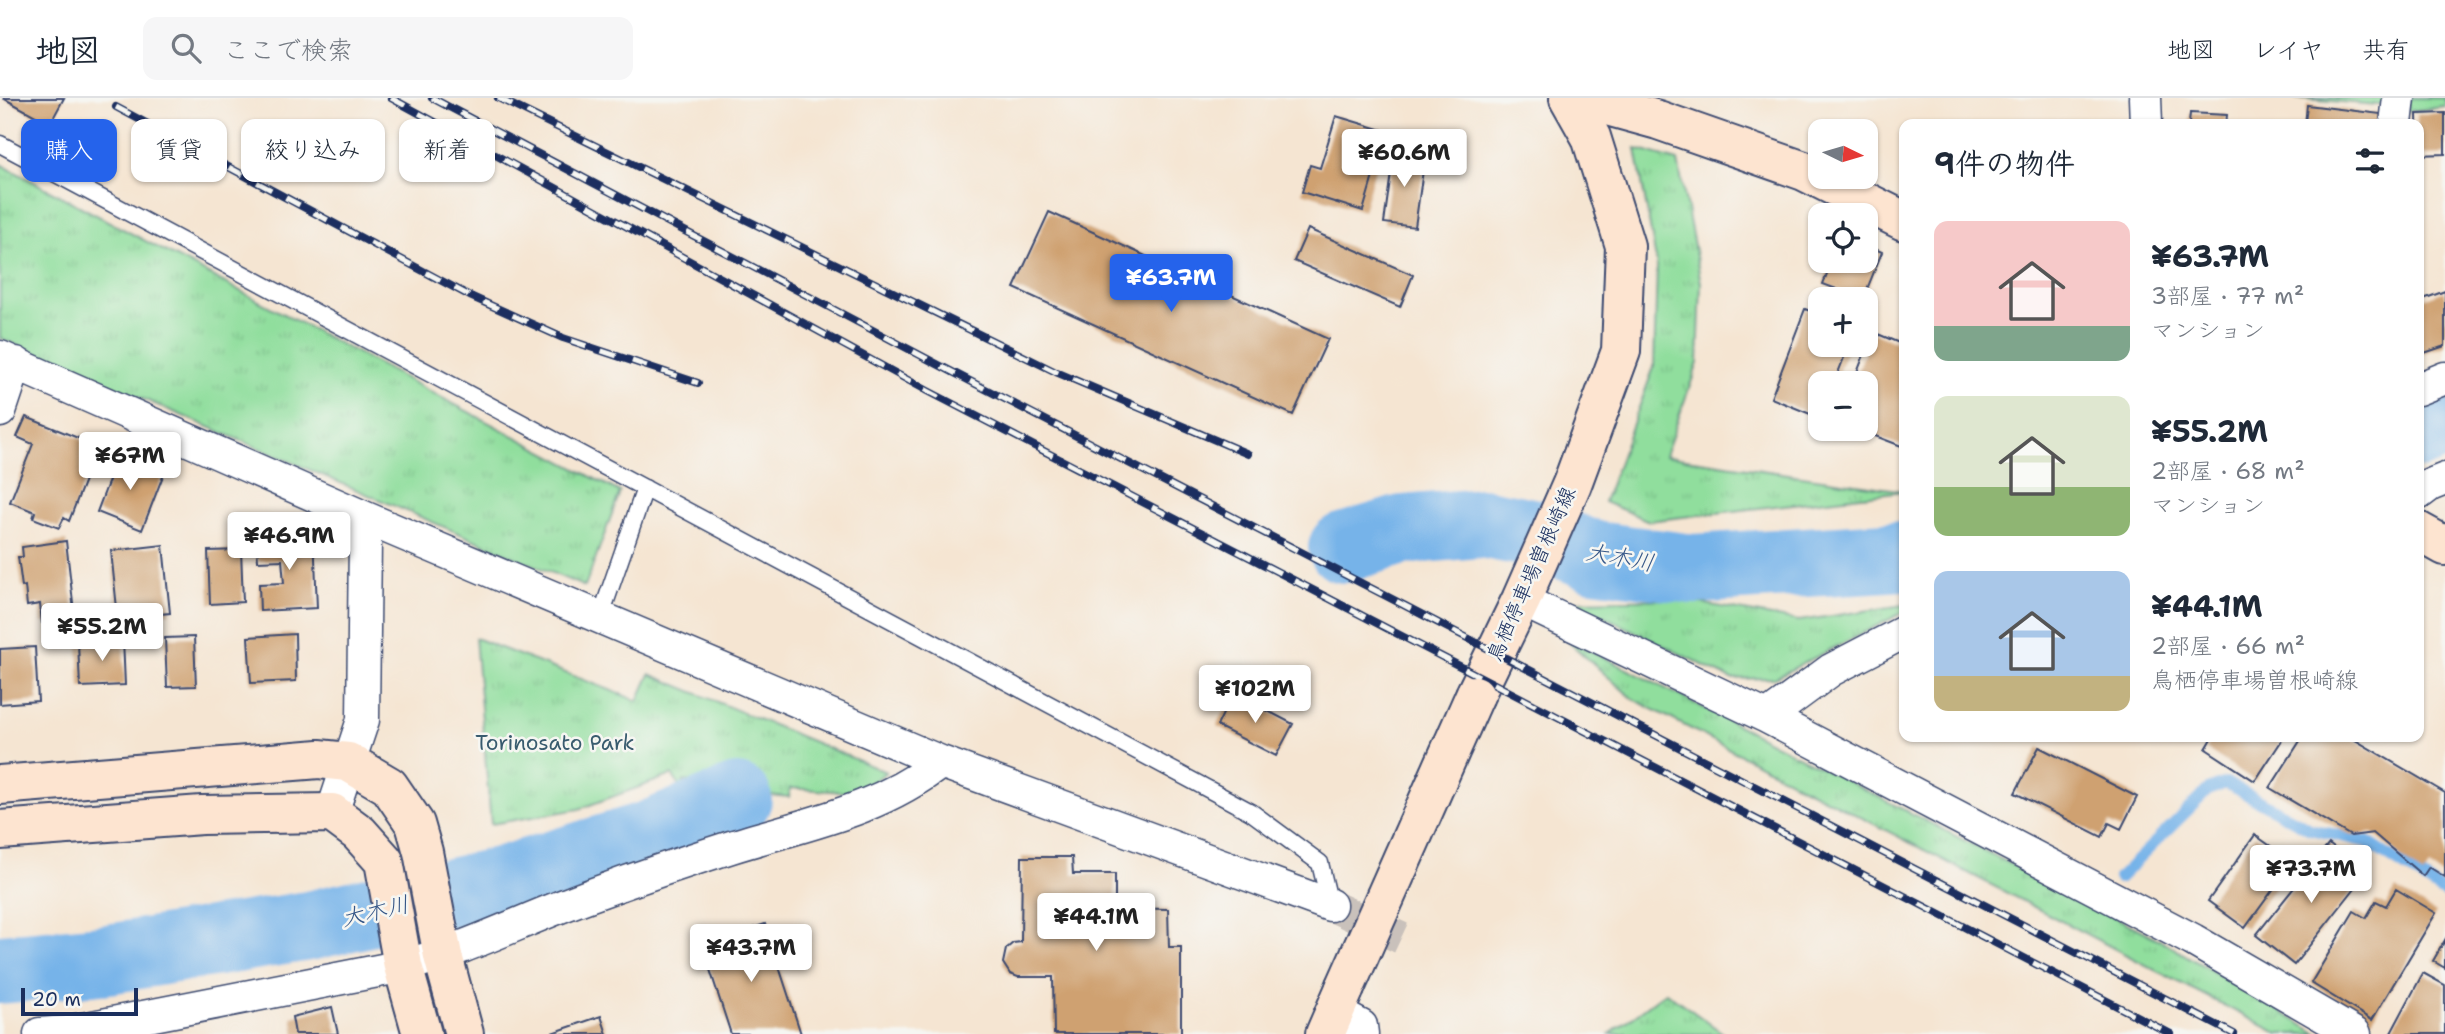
<!DOCTYPE html>
<html lang="ja">
<meta charset="utf-8">
<style>
body{margin:0;font-family:"Shantell Sans","Klee One",sans-serif;background:#f6f6f7;color:#1f2937;height:100vh;display:flex;flex-direction:column;font-size:26px;white-space:nowrap}
*{box-sizing:border-box;margin:0}
p{font-size:23px;color:#747a83}
.icon{flex:none;width:38px;height:38px;fill:none;stroke:currentColor;stroke-width:2;stroke-linecap:round;stroke-linejoin:round}
.map{position:relative;flex:1;overflow:hidden}
.side{position:absolute;left:1899px;top:21px;width:525px;height:623px;display:flex;flex-direction:column;background:#fff;border-radius:14px;box-shadow:0 2px 5px #0004}
.side>*{flex:none}
.top-card{position:absolute;left:21px;top:21px;width:665px;height:63px;display:flex;gap:14px}
.needle{width:46px;rotate:95deg}
.fabs{position:absolute;left:1808px;top:21px;display:grid;gap:14px}
.fabs a{display:grid;place-items:center;width:70px;height:70px;border-radius:14px;background:#fff;box-shadow:0 2px 5px #0004;font-size:35px}
.scale{position:absolute;left:21px;bottom:18px;width:117px;box-sizing:border-box;padding-left:7px;border:4px solid #1b2f5e;border-top:0;font-size:19px;line-height:24px;white-space:nowrap;color:#1b2f5e;-webkit-text-stroke:5px #f6f6f2;paint-order:stroke}
.price{position:absolute;translate:-50% -60px;padding:0 16px;border-radius:7px;background:#fff;color:#222;font-size:23px;line-height:46px;filter:drop-shadow(0 2px 4px #0008)}
.price::after{content:'';position:absolute;left:50%;top:42px;width:21px;height:16px;margin-left:-10px;background:inherit;clip-path:polygon(0 0,100% 0,50% 100%)}
.price.selected{background:#2563eb;color:#fff}
ul{padding:0;list-style:none}
li{display:flex;align-items:center;gap:21px;height:175px;padding:0 35px}
li span{display:grid;place-items:center;flex:none;width:196px;height:140px;border-radius:14px;color:#555}
li>.icon{margin-inline-start:auto}
span .icon{width:84px;height:84px;fill:#fffc;stroke-width:1}
li b{font-size:30px}
h2{display:flex;justify-content:space-between;align-items:center;height:84px;padding:0 35px;font-size:30px}
.pill{padding:0 24px;border-radius:14px;background:#fff;box-shadow:0 2px 5px #0004;font-size:24px;line-height:63px}
.pill.selected{background:#2563eb;color:#fff}
header{display:flex;align-items:center;gap:42px;box-sizing:border-box;height:98px;padding:0 35px;background:#fff;border-bottom:2px solid #e0e1e3}
header strong{font-size:33px}
nav{display:flex;gap:38px;margin-inline-start:auto;font-size:24px}
.search{width:490px;height:63px;background:#f6f6f7;display:flex;align-items:center;gap:18px;box-sizing:border-box;padding:0 24px;border-radius:14px;color:#747a83;font-size:26px}
.map>svg:first-child{display:block}
.grass{fill:url(#grass-tufts);stroke:#56867e;stroke-width:2}
.garden{fill:#90de9d;stroke:#56867e;stroke-width:2}
.lines{fill:none;stroke-linecap:round;stroke-linejoin:round}
.stream{stroke:#76b3e9;stroke-width:12}
.river{stroke:#76b3e9;stroke-width:70}
.building{fill:#cfa171}
.street-tunnel{stroke:#c9c1bb;stroke-width:32;stroke-dasharray:32 16;stroke-linecap:butt}
.lane-casing{stroke:#3c4a6f;stroke-width:19}
.street-casing{stroke:#3c4a6f;stroke-width:35}
.secondary-casing{stroke:#3c4a6f;stroke-width:42}
.lane{stroke:#fff;stroke-width:16}
.street{stroke:#fff;stroke-width:32}
.secondary{stroke:#fde4d0;stroke-width:38}
.rail-casing{stroke:#1b2f5e;stroke-width:8}
.rail{stroke:#f6f6f2;stroke-width:5;stroke-dasharray:16;stroke-linecap:butt}
.secondary-bridge-casing{stroke:#3c4a6f;stroke-width:42;stroke-linecap:butt}
.secondary-bridge{stroke:#fde4d0;stroke-width:38}
.labels{text-anchor:middle;dominant-baseline:central;stroke-width:5;stroke-linejoin:round;paint-order:stroke}
.street-label{font-size:21px;fill:#1b2f5e;stroke:#f6f6f2}
.park-label{font-size:21px;fill:#385b6e;stroke:#f6f6f2}
.water-label{font-size:23px;font-style:italic;fill:#365788;stroke:#f6f6f2}
</style>
<header>
<strong>地図</strong>
<div class="search"><svg class="icon" aria-label="search" viewBox="0 0 24 24"><circle cx="10" cy="10" r="6"/><path d="M15 15l6 6"/></svg>ここで検索</div>
<nav><a>地図</a><a>レイヤ</a><a>共有</a></nav>
</header>
<div class="map">
<svg width="2445" height="936" viewBox="0 0 2445 936">
<defs>
<pattern id="grass-tufts" width="24" height="20" patternUnits="userSpaceOnUse" patternTransform="scale(1.75)"><rect width="24" height="20" fill="#90de9d"/><path d="M3 7l-1-3M5 7V3M7 7l1-3M15 17l-1-3M17 17v-4M19 17l1-3" fill="none" stroke="#7cbf8a"/></pattern>
</defs>
<rect width="100%" height="100%" fill="#f6f6f2"/>
<filter id="ink" filterUnits="userSpaceOnUse"><feTurbulence type="fractalNoise" baseFrequency=".0143" numOctaves="2"/><feDisplacementMap in="SourceGraphic" scale="14" xChannelSelector="R" yChannelSelector="G"/><feConvolveMatrix kernelMatrix="1 2 1 2 8 2 1 2 1" color-interpolation-filters="sRGB"/></filter>
<filter id="wash" filterUnits="userSpaceOnUse"><feTurbulence type="fractalNoise" baseFrequency=".00686" numOctaves="4" result="noise"/><feDisplacementMap in="SourceGraphic" scale="28" xChannelSelector="R" yChannelSelector="G"/><feGaussianBlur stdDeviation="1.57" result="paint"/><feColorMatrix in="noise" values="0 0 0 0 0 0 0 0 0 0 0 0 0 0 0 0 0 1.4 0 .05"/><feComposite in="paint" operator="in"/></filter>
<g filter="url(#wash)">
<rect width="100%" height="100%" fill="#f5e5d2"/>
<path class="grass" d="M1636,51L1678,63L1701,185L1698,265L1665,358L1904,393L1649,423L1604,404L1654,269L1657,168Z
M0,66L620,394L585,489L0,240Z
M1678,501L1799,523L1904,507V514L1775,580L1731,581L1573,503Z
M1562,538L2160,842L2318,936H2279L1633,601Z
M475,540L638,603L650,576L886,674L858,695L790,690L789,699L746,695V689L684,683L682,691L672,677L579,711L491,726Z
M1666,894L1724,936H1610Z"/>
<path class="garden" d="M2294,0H2389V8Z
M2409,0H2445V9L2407,13Z"/>
<g class="lines">
<path class="stream" d="M2119,780L2208,692L2226,685L2310,731L2367,744L2445,795"/>
<path class="river" d="M2418,336L2445,325
M1343,450L1402,432L1481,425L1537,436L1594,458L1693,471L1904,458
M0,871L102,862L308,828L503,783L648,738L737,701"/>
</g>
<g id="blocks">
<path class="building" d="M3,0H64L50,26Z
M2307,7L2381,16L2380,26H2305Z
M2190,15L2227,17L2226,26H2189Z
M2445,15V56L2418,57L2417,16Z
M1336,18L1386,33L1363,113L1302,94L1310,67L1320,70Z
M1394,53L1425,58L1415,129L1384,125Z
M1049,114L1328,241L1293,317L1014,190Z
M1308,131L1413,177L1400,209L1294,163Z
M1866,147L1882,154L1863,201L1823,186L1832,163H1866Z
M2445,193V248L2418,257V203Z
M1805,211L1820,217V247H1849L1834,285H1820V320L1771,300Z
M1873,234L1904,247V349L1857,331H1866V285H1853Z
M26,319L98,348L69,423L64,420L59,430L33,420L35,414L10,404L33,346L17,339Z
M119,356L164,375L142,432L97,414Z
M314,436L317,510L260,513L259,486L284,485L282,462L258,463L256,438Z
M66,443L75,522L42,525L40,506L27,508L25,488L22,489L18,459H23L22,449Z
M163,447L170,515L118,520L111,453Z
M241,452L243,504L210,506L208,453Z
M295,536L296,583L251,585L248,539Z
M194,539L196,588L167,589L165,540Z
M123,541L125,587L80,589L78,544Z
M35,549L38,603L0,606V551Z
M1233,595L1293,626L1276,658L1217,628Z
M2213,639H2284L2255,683L2206,651Z
M2294,639H2350L2445,695V779L2429,769L2423,778L2373,735L2351,738L2270,690L2300,643Z
M2039,649L2137,699L2121,731L2109,725L2102,739L2015,695Z
M2255,737L2293,764L2245,830L2208,803Z
M2329,746L2366,776L2294,867L2256,837Z
M1022,759H1072L1073,776H1115V810L1168,811L1169,849H1181V936H1054L1053,879H1018L1010,876L1003,865L1006,851L1013,845L1021,844Z
M2396,791L2436,815L2372,922L2311,885L2354,813L2366,820L2376,803L2386,808Z
M765,826L801,936H731L702,847Z
M2445,842V870L2433,863Z
M2423,875L2445,887V936H2393L2391,935Z
M332,909L338,936H295L292,919Z
M601,918L607,936H549Z"/>
</g>
</g>
<g filter="url(#ink)">
<use href="#blocks" fill-opacity="0" stroke="#3c4a6f" stroke-width="2"/>
<g class="lines">
<path class="street-tunnel" d="M1330,807L1401,840"/>
<defs>
<path id="lane" d="M0,46L1251,714L1320,765L1330,807
M600,520L645,390"/>
<path id="street" d="M2145,0L2146,26
M2396,26L2399,0
M0,259L368,421L941,664L1330,807
M2418,291L2445,280
M0,313L16,265
M2418,396L2430,387L2445,381
M1521,502L1767,619L2193,842L2355,936
M1767,619L1831,572L1904,534
M332,715L363,622L365,441L368,421
M1335,914L1361,928L1362,936
M40,936L67,934L403,868C468,851 527,820 591,797C637,780 684,764 731,749C805,726 879,713 941,664"/>
<path id="secondary" d="M1578,0L1658,22L1804,73L1904,123
M2418,433L2445,448
M1475,597L1521,502L1572,386L1621,253L1625,148L1591,39L1569,0
M0,687L319,661L348,664L389,688L415,726L423,754L443,858L464,936
M0,732L202,717L332,715L359,735L384,763L403,868L422,936
M1325,936L1345,890"/>
</defs>
<use href="#lane" class="lane-casing"/>
<use href="#street" class="street-casing"/>
<use href="#secondary" class="secondary-casing"/>
<use href="#lane" class="lane"/>
<use href="#street" class="street"/>
<use href="#secondary" class="secondary"/>
<defs>
<path id="rail" d="M391,0L928,293L2171,936
M432,0L939,267L2234,936
M498,0L1056,274L1248,356
M116,9L470,198L563,240L698,285"/>
</defs>
<use href="#rail" class="rail-casing"/>
<use href="#rail" class="rail"/>
<defs>
<path id="secondary-bridge" d="M1345,890L1475,597"/>
</defs>
<use href="#secondary-bridge" class="secondary-bridge-casing"/>
<use href="#secondary-bridge" class="secondary-bridge"/>
</g>
</g>
<g class="labels">
<g class="street-label">
<text transform="translate(1531 476) rotate(-66)">鳥栖停車場曽根崎線</text>
</g>
<g class="park-label">
<text x="555" y="645">Torinosato Park</text>
</g>
<g class="water-label">
<text transform="translate(1620 459) rotate(10)">大木川</text>
<text transform="translate(375 813) rotate(-13)">大木川</text>
</g>
</g>
</svg>
<div class="fabs">
<a><svg class="needle" viewBox="-14 -14 28 28"><path d="M0-13l5 13h-10z" fill="#e53935"/><path d="M0 13l5-13h-10z" fill="#747a83"/></svg></a>
<a><svg class="icon" aria-label="locate" viewBox="0 0 24 24"><circle cx="12" cy="12" r="6"/><path d="M12 2v4M12 18v4M2 12h4M18 12h4"/></svg></a>
<a>+</a>
<a>−</a>
</div>
<div class="scale">20 m</div>
<b class="price" style="left:1404px;top:91px">¥60.6M</b>
<b class="price selected" style="left:1171px;top:216px">¥63.7M</b>
<b class="price" style="left:130px;top:394px">¥67M</b>
<b class="price" style="left:289px;top:474px">¥46.9M</b>
<b class="price" style="left:102px;top:565px">¥55.2M</b>
<b class="price" style="left:1255px;top:627px">¥102M</b>
<b class="price" style="left:2311px;top:807px">¥73.7M</b>
<b class="price" style="left:1096px;top:855px">¥44.1M</b>
<b class="price" style="left:751px;top:886px">¥43.7M</b>
<div class="top-card">
<a class="pill selected">購入</a>
<a class="pill">賃貸</a>
<a class="pill">絞り込み</a>
<a class="pill">新着</a>
</div>
<section class="side">
<h2>9件の物件<svg class="icon" aria-label="filters" viewBox="0 0 24 24"><path d="M4 7h16M4 17h16"/><circle cx="9" cy="7" r="2"/><circle cx="15" cy="17" r="2"/></svg></h2>
<ul>
<li><span style="background:linear-gradient(#f6c9c9 75%,#7fa58c 0)"><svg class="icon" aria-label="home" viewBox="0 0 24 24"><path d="M3 11l9-7 9 7M6 9v11h12V9"/></svg></span><div><b>¥63.7M</b><p>3部屋 · 77 m²</p><p>マンション</p></div></li>
<li><span style="background:linear-gradient(#dfe7d0 65%,#8fb573 0)"><svg class="icon" aria-label="home" viewBox="0 0 24 24"><path d="M3 11l9-7 9 7M6 9v11h12V9"/></svg></span><div><b>¥55.2M</b><p>2部屋 · 68 m²</p><p>マンション</p></div></li>
<li><span style="background:linear-gradient(#a9c7e8 75%,#c2b280 0)"><svg class="icon" aria-label="home" viewBox="0 0 24 24"><path d="M3 11l9-7 9 7M6 9v11h12V9"/></svg></span><div><b>¥44.1M</b><p>2部屋 · 66 m²</p><p>鳥栖停車場曽根崎線</p></div></li>
</ul>
</section>
</div>
